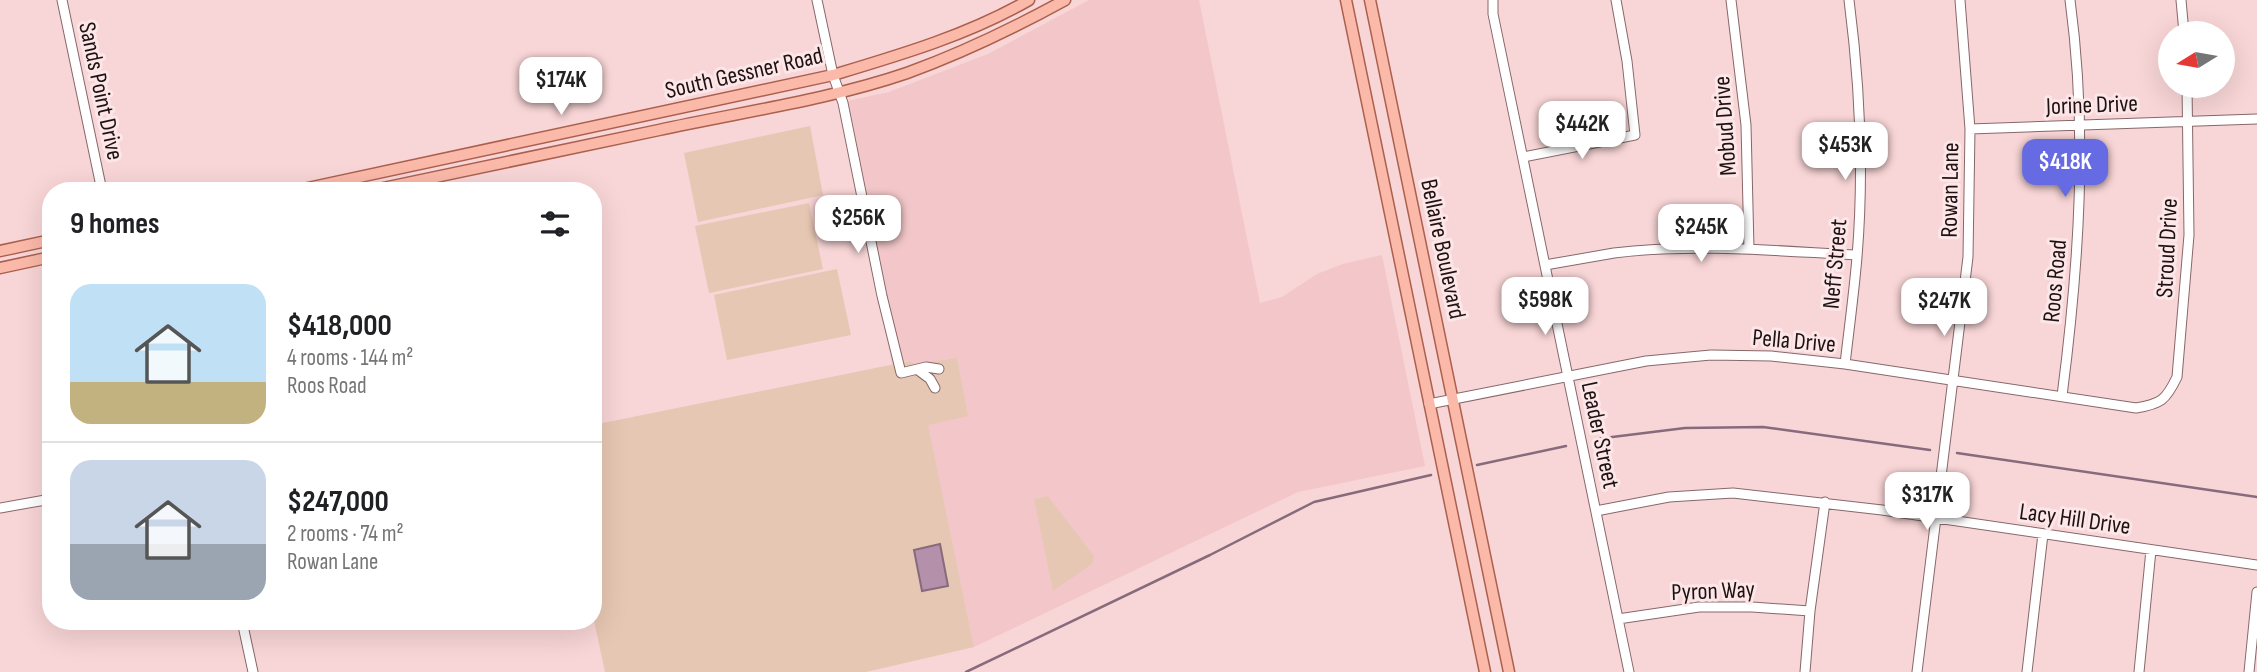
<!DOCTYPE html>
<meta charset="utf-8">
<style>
body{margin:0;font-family:"Sofia Sans Condensed",sans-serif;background:#f6f6f6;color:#202124;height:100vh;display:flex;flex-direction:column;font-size:26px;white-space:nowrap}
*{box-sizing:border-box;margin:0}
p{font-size:23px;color:#757577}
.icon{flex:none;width:38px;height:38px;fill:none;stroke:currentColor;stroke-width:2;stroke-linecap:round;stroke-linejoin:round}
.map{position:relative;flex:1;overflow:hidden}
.drawer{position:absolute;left:42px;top:182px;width:560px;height:448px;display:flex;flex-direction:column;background:#fff;border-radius:28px;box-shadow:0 7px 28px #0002}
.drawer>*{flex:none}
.needle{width:46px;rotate:259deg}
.buttons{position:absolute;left:2158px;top:21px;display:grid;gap:14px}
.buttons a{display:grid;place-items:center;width:77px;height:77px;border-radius:50%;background:#fff;box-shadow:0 7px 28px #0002;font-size:35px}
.price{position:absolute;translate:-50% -60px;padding:0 16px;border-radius:14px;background:#fff;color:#222;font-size:23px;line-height:46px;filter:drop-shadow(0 2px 4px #0008)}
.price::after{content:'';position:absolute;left:50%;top:42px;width:21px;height:16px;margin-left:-10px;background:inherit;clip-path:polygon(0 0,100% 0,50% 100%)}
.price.selected{background:#666be4;color:#fff}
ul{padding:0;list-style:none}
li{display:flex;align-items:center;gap:21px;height:175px;padding:0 28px}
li+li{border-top:2px solid #e0e0e0}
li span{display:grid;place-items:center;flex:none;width:196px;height:140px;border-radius:21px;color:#555}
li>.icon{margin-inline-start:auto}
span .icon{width:84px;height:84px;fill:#fffc;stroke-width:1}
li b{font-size:30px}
h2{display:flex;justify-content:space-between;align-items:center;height:84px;padding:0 28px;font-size:30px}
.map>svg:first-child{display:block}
.built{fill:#f3c7c9}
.green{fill:#e6c7b3}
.water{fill:#b490aa;stroke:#876a7c;stroke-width:2}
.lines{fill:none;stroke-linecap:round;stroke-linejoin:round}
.stream{stroke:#876a7c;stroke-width:2.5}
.minor-casing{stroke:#876869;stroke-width:11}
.major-casing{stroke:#ab604e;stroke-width:13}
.minor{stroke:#fff;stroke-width:9}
.major{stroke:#fbb9a9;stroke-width:10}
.labels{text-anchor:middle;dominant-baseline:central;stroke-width:6;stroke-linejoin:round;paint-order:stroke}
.street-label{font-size:24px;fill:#1d1112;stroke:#fce6e7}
</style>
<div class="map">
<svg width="2257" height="672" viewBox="0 0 2257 672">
<rect width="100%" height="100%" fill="#f8d5d6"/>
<path class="built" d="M1089,0H1199L1260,303L1282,297L1317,274L1343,264L1382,255L1425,466L1298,492L974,647L927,425L956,358L921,364H914L910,361L892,364L869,233L838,103L889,92L988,54Z"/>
<path class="green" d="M810,126L823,195L698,222L684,153Z
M809,203L823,269L709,293L695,226Z
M837,269L851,335L727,360L714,295Z
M957,358L968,416L928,425L974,647L866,672H605L593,616V425L910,361L914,364Z
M1048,496L1094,556L1092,564L1053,591L1034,499Z"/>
<path class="water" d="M940,544L948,586L922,591L914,550Z"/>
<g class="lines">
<path class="stream" d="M1596,439L1685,428L1763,427L1930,450
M1957,453L2257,497
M1477,465L1566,446
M966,672L1210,555L1314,502L1431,475"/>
<defs>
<path id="minor" d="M62,0L102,191
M817,0L833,75L843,103L882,296L901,373L926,367L939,369
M1493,0V14L1629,672
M1731,0L1746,125L1749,249
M2181,0L2184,33
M1970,129L2257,119
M1523,157L1635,135L1627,61L1616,0
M1545,265C1568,261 1591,257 1614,253C1694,243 1777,251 1857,255
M1845,364C1849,329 1854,293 1857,257C1864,172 1860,85 1849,0
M918,370L930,379L935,388
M2062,396C2079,264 2088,133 2070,0
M1429,404L1646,361L1711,355L1771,356L1845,364L2136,408C2161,404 2166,400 2177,377L2189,235L2187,86
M0,508L51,499
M1596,511L1669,497L1733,493L1882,510L2257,565
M1618,619L1699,607H1752L1810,611
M242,621L253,672
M1805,672L1810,611L1825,502
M1917,672L1968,257L1970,129L1960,0
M2027,672L2043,534
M2139,672L2151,550
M2249,672L2257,592"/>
<path id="major" d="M1346,0L1485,672
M1370,0L1509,672
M294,191L833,75C900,55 968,35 1029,0
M369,191C466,171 563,151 659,130C741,112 828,100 907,73C962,53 1014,28 1065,0
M0,251L51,240
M0,268L51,257"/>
</defs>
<use href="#minor" class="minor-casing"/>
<use href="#major" class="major-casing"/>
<use href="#minor" class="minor"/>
<use href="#major" class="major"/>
</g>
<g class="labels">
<g class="street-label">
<text transform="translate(744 73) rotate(-13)">South Gessner Road</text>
<text transform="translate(101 91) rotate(78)">Sands Point Drive</text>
<text transform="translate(2092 105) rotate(-2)">Jorine Drive</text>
<text transform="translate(1725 126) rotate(-94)">Mobud Drive</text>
<text transform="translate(1950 190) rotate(-89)">Rowan Lane</text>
<text transform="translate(2167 248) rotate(-87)">Stroud Drive</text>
<text transform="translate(1443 249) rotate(78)">Bellaire Boulevard</text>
<text transform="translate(1835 264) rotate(-85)">Neff Street</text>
<text transform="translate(2055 281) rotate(-85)">Roos Road</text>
<text transform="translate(1794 341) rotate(5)">Pella Drive</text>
<text transform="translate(1600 435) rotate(78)">Leader Street</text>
<text transform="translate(2075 519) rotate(8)">Lacy Hill Drive</text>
<text transform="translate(1713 591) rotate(-2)">Pyron Way</text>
</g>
</g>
</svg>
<div class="buttons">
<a><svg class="needle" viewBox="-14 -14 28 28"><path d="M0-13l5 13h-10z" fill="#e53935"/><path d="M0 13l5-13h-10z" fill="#757577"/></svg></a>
</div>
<b class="price" style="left:561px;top:117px">$174K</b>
<b class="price" style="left:1582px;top:161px">$442K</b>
<b class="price" style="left:1845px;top:182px">$453K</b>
<b class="price selected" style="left:2065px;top:199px">$418K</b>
<b class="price" style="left:858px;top:255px">$256K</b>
<b class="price" style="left:1701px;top:264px">$245K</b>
<b class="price" style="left:1545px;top:337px">$598K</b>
<b class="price" style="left:1944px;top:338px">$247K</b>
<b class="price" style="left:1927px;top:532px">$317K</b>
<section class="drawer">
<h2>9 homes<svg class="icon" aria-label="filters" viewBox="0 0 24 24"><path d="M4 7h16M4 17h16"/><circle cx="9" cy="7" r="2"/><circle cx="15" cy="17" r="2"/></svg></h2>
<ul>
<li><span style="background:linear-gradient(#bfe0f5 70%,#c2b280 0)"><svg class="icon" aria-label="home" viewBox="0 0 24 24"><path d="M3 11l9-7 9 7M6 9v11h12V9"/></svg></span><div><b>$418,000</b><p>4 rooms · 144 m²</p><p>Roos Road</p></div></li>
<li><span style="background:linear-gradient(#c9d6e8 60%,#9aa5b1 0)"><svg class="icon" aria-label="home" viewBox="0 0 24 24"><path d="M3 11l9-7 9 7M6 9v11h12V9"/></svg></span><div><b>$247,000</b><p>2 rooms · 74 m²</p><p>Rowan Lane</p></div></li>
</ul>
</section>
</div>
